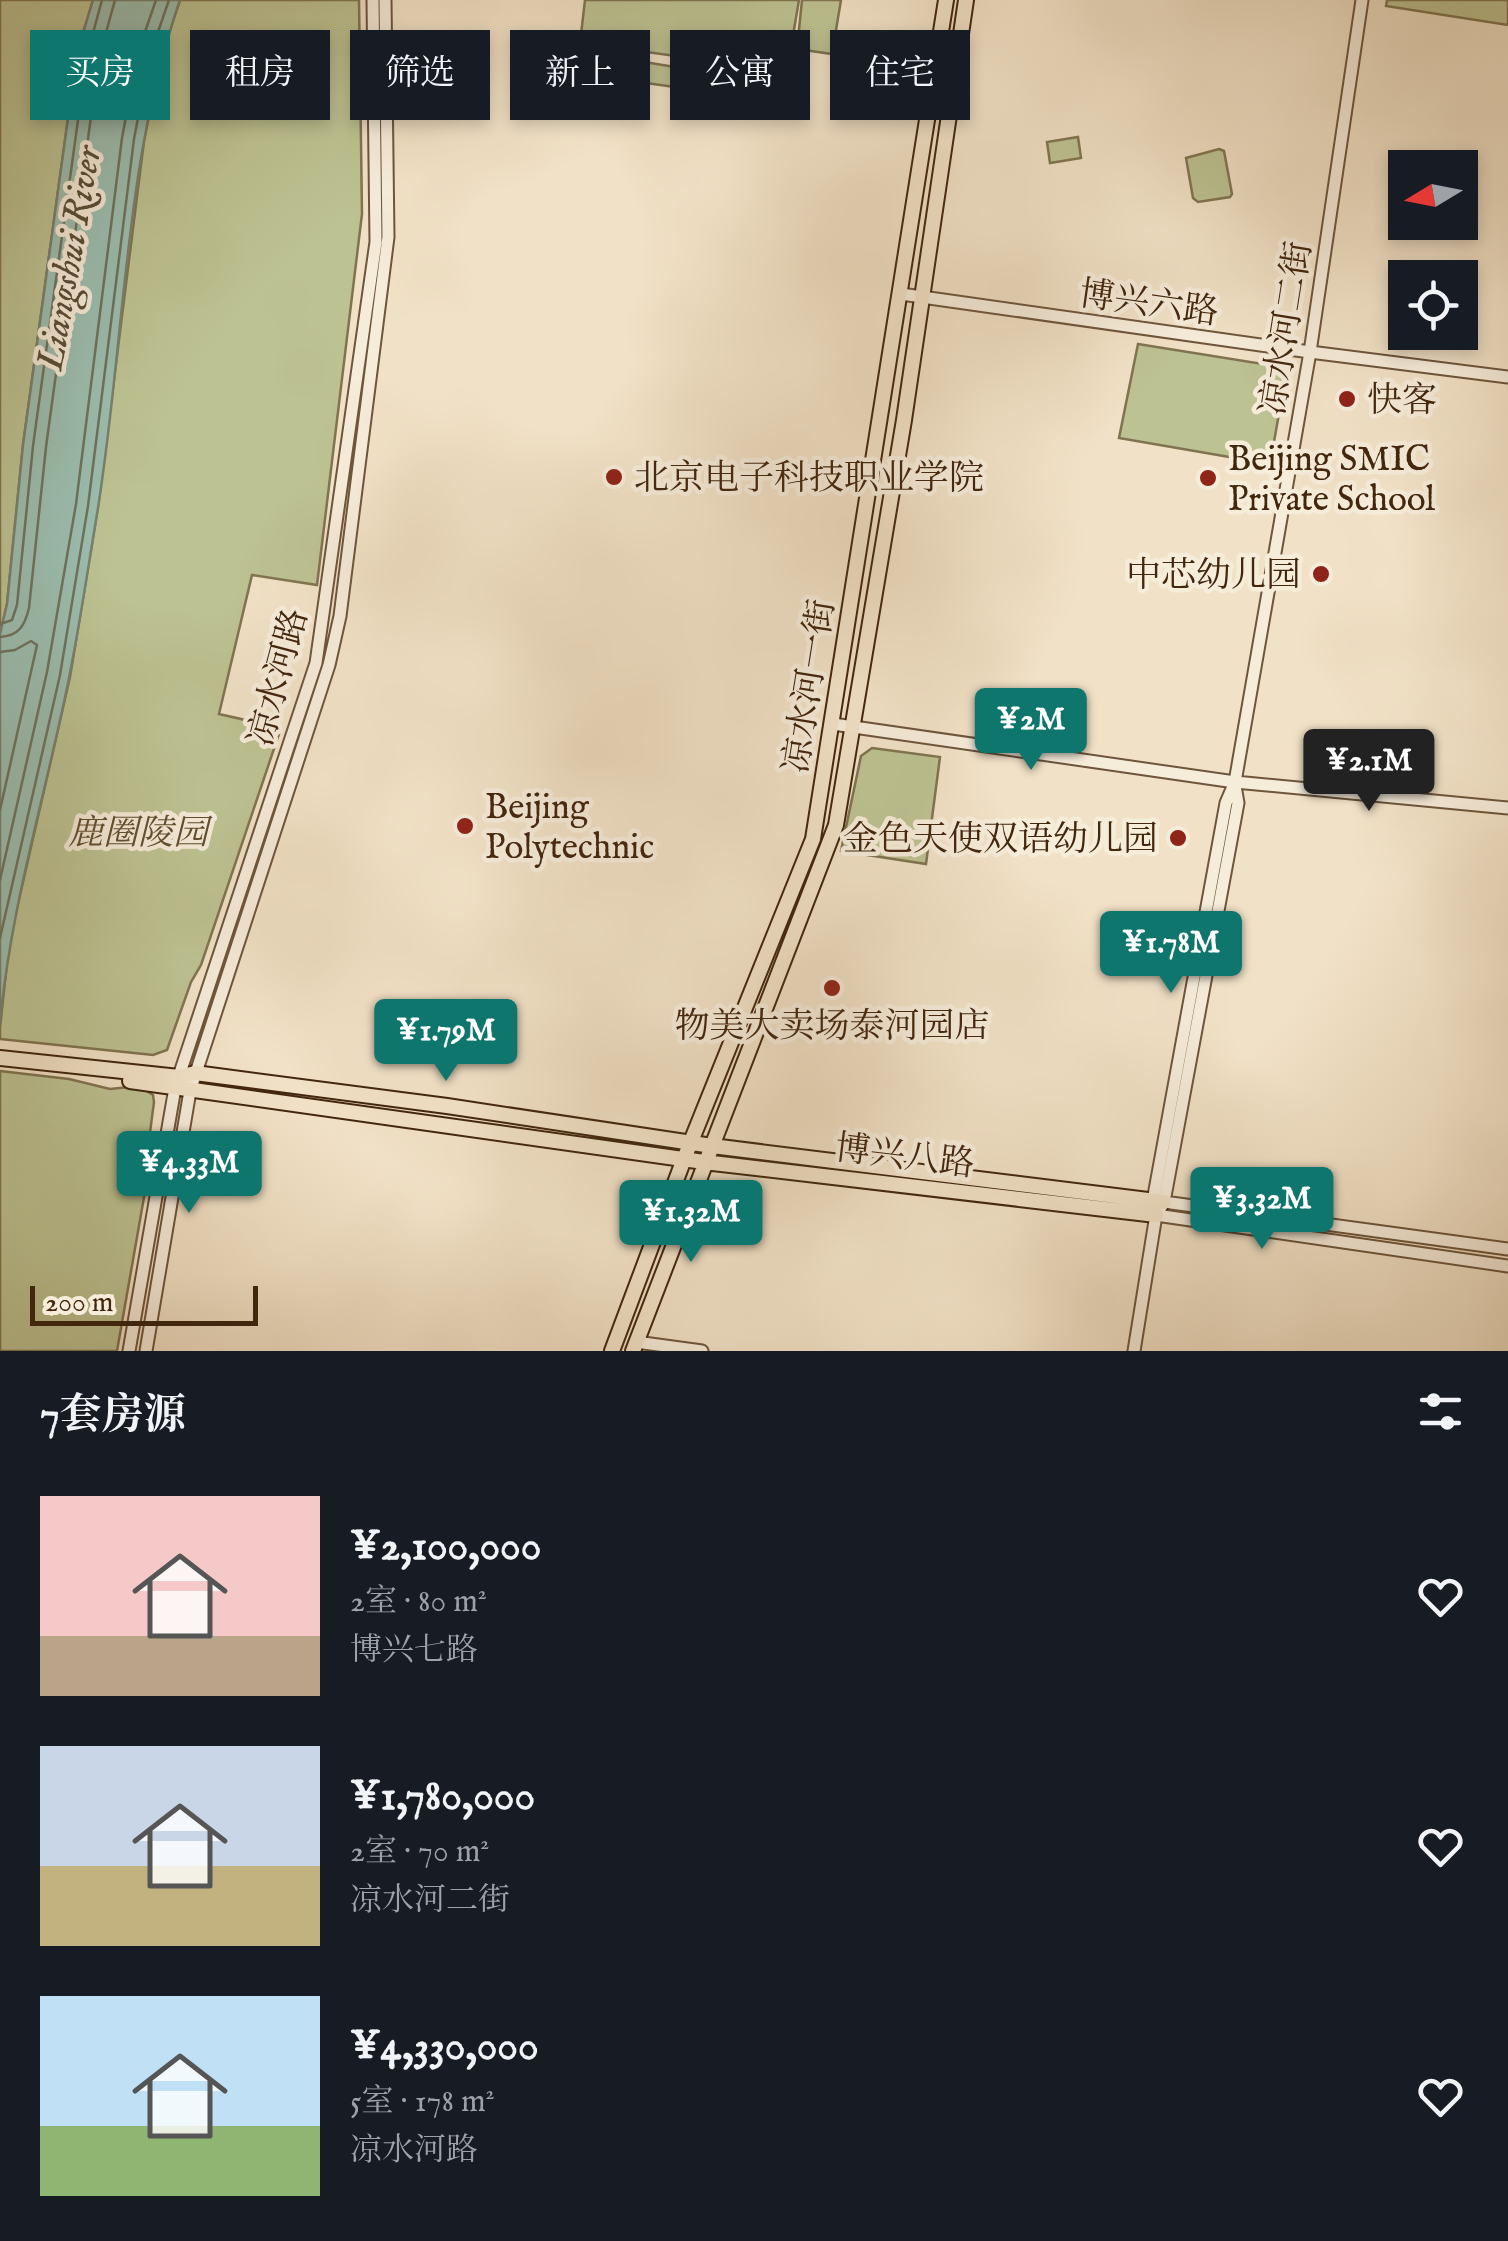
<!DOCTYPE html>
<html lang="zh">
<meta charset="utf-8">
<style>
:root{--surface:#171b24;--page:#20242c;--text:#f1f3f6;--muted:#9ea1a6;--accent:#0f766e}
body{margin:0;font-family:"IM FELL English","Noto Serif SC",serif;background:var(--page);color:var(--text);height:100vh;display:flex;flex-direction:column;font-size:38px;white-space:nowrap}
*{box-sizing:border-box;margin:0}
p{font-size:32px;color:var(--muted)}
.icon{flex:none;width:55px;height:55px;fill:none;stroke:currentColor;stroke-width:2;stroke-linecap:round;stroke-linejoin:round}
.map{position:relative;height:1351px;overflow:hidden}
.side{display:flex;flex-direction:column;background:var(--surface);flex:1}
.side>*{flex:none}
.banner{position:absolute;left:30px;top:30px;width:1000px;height:90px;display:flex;gap:20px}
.needle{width:65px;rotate:260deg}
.fabs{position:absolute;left:1388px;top:150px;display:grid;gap:20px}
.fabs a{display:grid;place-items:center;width:90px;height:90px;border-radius:0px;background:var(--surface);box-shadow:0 5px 15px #0003;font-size:50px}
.scale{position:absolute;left:30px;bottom:25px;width:228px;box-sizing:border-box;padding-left:10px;border:5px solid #42260d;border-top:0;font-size:28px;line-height:35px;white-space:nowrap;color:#42260d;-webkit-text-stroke:8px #f6ecda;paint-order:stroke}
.price{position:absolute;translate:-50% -85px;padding:0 22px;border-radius:10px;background:var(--accent);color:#fff;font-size:32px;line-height:65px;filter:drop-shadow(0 2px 5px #0008)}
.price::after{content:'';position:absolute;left:50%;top:60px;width:30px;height:22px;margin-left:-15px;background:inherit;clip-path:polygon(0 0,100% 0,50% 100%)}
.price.current{background:#222;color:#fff}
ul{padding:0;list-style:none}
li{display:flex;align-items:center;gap:30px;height:250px;padding:0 40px}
li span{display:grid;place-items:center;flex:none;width:280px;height:200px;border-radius:0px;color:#555}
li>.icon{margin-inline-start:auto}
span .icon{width:120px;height:120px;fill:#fffc;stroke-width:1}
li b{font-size:42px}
h2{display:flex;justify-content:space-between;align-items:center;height:120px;padding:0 40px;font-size:42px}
.tag{padding:0 35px;border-radius:0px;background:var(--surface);box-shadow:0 5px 15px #0003;font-size:35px;line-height:90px}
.tag.current{background:var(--accent);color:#fff}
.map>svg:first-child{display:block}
</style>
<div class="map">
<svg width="1508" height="1351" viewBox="0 0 1508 1351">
<rect width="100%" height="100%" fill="#f1e1c6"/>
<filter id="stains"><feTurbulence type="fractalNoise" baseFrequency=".002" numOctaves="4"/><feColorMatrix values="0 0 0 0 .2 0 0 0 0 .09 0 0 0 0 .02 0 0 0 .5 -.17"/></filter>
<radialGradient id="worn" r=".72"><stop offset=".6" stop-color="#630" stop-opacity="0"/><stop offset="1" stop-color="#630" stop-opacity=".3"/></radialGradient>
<path fill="#bdc292" stroke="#807450" stroke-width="2.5" d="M0 0H93L77 53 23 445 7 604 0 634Z
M180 0H359L362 214 317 585 252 575 219 714 281 728 201 965 191 982 167 1050 153 1055 0 1039V1028L9 943 70 677 98 507 144 141 160 58Z
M585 0H799L787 71 580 43Z
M802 0H841L832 54 797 49Z
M1387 0H1508V25L1386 6Z
M602 55 748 79 746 97 596 76Z
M1078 137 1081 158 1050 163 1047 142Z
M1219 149 1224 151 1232 194 1230 197 1198 202 1193 198 1186 158Z
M1138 344 1275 366 1285 380 1270 464 1119 438Z
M872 748 940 757 926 864 841 851 861 756Z
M0 1071 69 1079 110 1089 139 1086 153 1095 154 1102 146 1163V1186L117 1351H0Z"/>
<path fill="#9bbeb0" stroke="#77816f" stroke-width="2.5" d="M93 0H180C123 164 125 343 97 514 88 568 80 623 69 678 46 794 10 907 0 1025V634L7 604 23 445 77 53Z"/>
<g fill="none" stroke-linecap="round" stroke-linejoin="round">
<path stroke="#6e725e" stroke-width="2.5" d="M0 624 12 620 17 605 33 446 87 55 102 0
M0 637C19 636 25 625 29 608L46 447 99 58 115 0
M0 652 15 650 31 641 37 645 0 810
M0 880 47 672 76 504 122 138 138 52 156 0
M0 938 60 675 88 506 134 139 150 55 169 0"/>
<defs>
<path id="minor" d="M901 294 1310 352 1508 377
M833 724 1235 782 1508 808
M1164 1202 1508 1249
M1160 1209 1164 1202 1238 803 1235 786
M1156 1215 1508 1266
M636 1342 702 1351
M129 1351 175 1088 316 663 376 242 373 0
M146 1351 190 1091 329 665 340 616 388 237 385 0
M1134 1351 1156 1215 1153 1201 1226 803 1235 782 1310 352 1362 0"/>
<path id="major" d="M0 1058 179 1077 195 1073 447 1106 712 1146 1164 1202
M130 1081 704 1162 1156 1215
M612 1351 684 1159 813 839 946 0
M633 1351 836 825 904 420 966 0"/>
</defs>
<use href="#minor" stroke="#6e553b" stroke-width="15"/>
<use href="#major" stroke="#42260d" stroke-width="18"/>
<use href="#minor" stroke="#f6ecda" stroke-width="11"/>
<use href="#major" stroke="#f1e1c6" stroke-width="14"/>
</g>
<g fill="#8f2418" stroke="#f6ecda" stroke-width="4">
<circle cx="1347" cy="399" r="10"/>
<circle cx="614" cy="477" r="10"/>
<circle cx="1208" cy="478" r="10"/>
<circle cx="1321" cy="574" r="10"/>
<circle cx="465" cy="826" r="10"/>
<circle cx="1178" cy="838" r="10"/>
<circle cx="832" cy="988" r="10"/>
</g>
<g text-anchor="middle" stroke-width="9" stroke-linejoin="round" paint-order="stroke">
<g font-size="35" fill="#42260d" stroke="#f6ecda">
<text transform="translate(1149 302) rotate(8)" y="12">博兴六路</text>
<text transform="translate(1285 328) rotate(-81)" y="12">凉水河二街</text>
<text transform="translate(277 677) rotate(-75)" y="12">凉水河路</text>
<text transform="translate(808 686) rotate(-81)" y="12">凉水河一街</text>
<text transform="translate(905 1155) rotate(7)" y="12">博兴八路</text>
</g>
<g font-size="35" fill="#42260d" stroke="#f6ecda" text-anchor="start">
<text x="1367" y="411">快客</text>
<text x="1228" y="470">Beijing SMIC<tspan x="1228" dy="40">Private School</tspan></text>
<text x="634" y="489">北京电子科技职业学院</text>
<text x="1301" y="586" text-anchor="end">中芯幼儿园</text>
<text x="485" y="818">Beijing<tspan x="485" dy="40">Polytechnic</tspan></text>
<text x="1158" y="850" text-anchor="end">金色天使双语幼儿园</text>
<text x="832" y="1037" text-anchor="middle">物美大卖场泰河园店</text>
</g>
<g font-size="35" font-style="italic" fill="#614d2e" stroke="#f6ecda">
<text x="138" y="844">鹿圈陵园</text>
</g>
<g font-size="38" font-style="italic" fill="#584c36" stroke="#f6ecda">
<text transform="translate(68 258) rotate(-80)" y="13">Liangshui River</text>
</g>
</g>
<rect width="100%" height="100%" filter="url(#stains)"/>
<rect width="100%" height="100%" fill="url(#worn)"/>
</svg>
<div class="fabs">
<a><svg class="needle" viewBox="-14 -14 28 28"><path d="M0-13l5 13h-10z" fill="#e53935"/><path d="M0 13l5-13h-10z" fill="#9ea1a6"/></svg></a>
<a><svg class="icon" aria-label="locate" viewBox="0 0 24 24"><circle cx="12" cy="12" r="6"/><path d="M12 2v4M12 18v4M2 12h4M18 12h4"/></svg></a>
</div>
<div class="scale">200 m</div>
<b class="price" style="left:1031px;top:773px">¥2M</b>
<b class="price current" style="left:1369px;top:814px">¥2.1M</b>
<b class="price" style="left:1171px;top:996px">¥1.78M</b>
<b class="price" style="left:446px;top:1084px">¥1.79M</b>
<b class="price" style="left:189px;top:1216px">¥4.33M</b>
<b class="price" style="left:1262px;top:1252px">¥3.32M</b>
<b class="price" style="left:691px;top:1265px">¥1.32M</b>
<div class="banner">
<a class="tag current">买房</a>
<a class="tag">租房</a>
<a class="tag">筛选</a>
<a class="tag">新上</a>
<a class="tag">公寓</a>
<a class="tag">住宅</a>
</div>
</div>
<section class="side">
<h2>7套房源<svg class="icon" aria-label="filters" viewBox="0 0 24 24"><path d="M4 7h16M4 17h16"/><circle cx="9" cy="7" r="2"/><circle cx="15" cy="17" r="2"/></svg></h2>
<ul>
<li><span style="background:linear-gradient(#f6c9c9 70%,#b9a48a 0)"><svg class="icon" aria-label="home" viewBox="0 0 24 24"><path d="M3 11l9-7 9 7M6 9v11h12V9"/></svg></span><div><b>¥2,100,000</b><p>2室 · 80 m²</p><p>博兴七路</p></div><svg class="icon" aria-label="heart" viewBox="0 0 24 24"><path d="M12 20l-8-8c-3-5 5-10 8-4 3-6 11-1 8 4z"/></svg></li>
<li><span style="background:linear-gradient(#c9d6e8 60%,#c2b280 0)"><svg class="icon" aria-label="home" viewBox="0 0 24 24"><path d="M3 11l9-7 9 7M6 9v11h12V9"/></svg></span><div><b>¥1,780,000</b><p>2室 · 70 m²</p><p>凉水河二街</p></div><svg class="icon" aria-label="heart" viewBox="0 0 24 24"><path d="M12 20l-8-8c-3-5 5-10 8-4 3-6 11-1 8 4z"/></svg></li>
<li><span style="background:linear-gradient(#bfe0f5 65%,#8fb573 0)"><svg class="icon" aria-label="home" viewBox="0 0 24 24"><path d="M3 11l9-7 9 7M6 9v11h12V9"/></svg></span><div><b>¥4,330,000</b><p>5室 · 178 m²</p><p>凉水河路</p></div><svg class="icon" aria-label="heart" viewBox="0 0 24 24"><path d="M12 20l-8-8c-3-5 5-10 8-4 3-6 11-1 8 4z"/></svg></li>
</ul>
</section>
